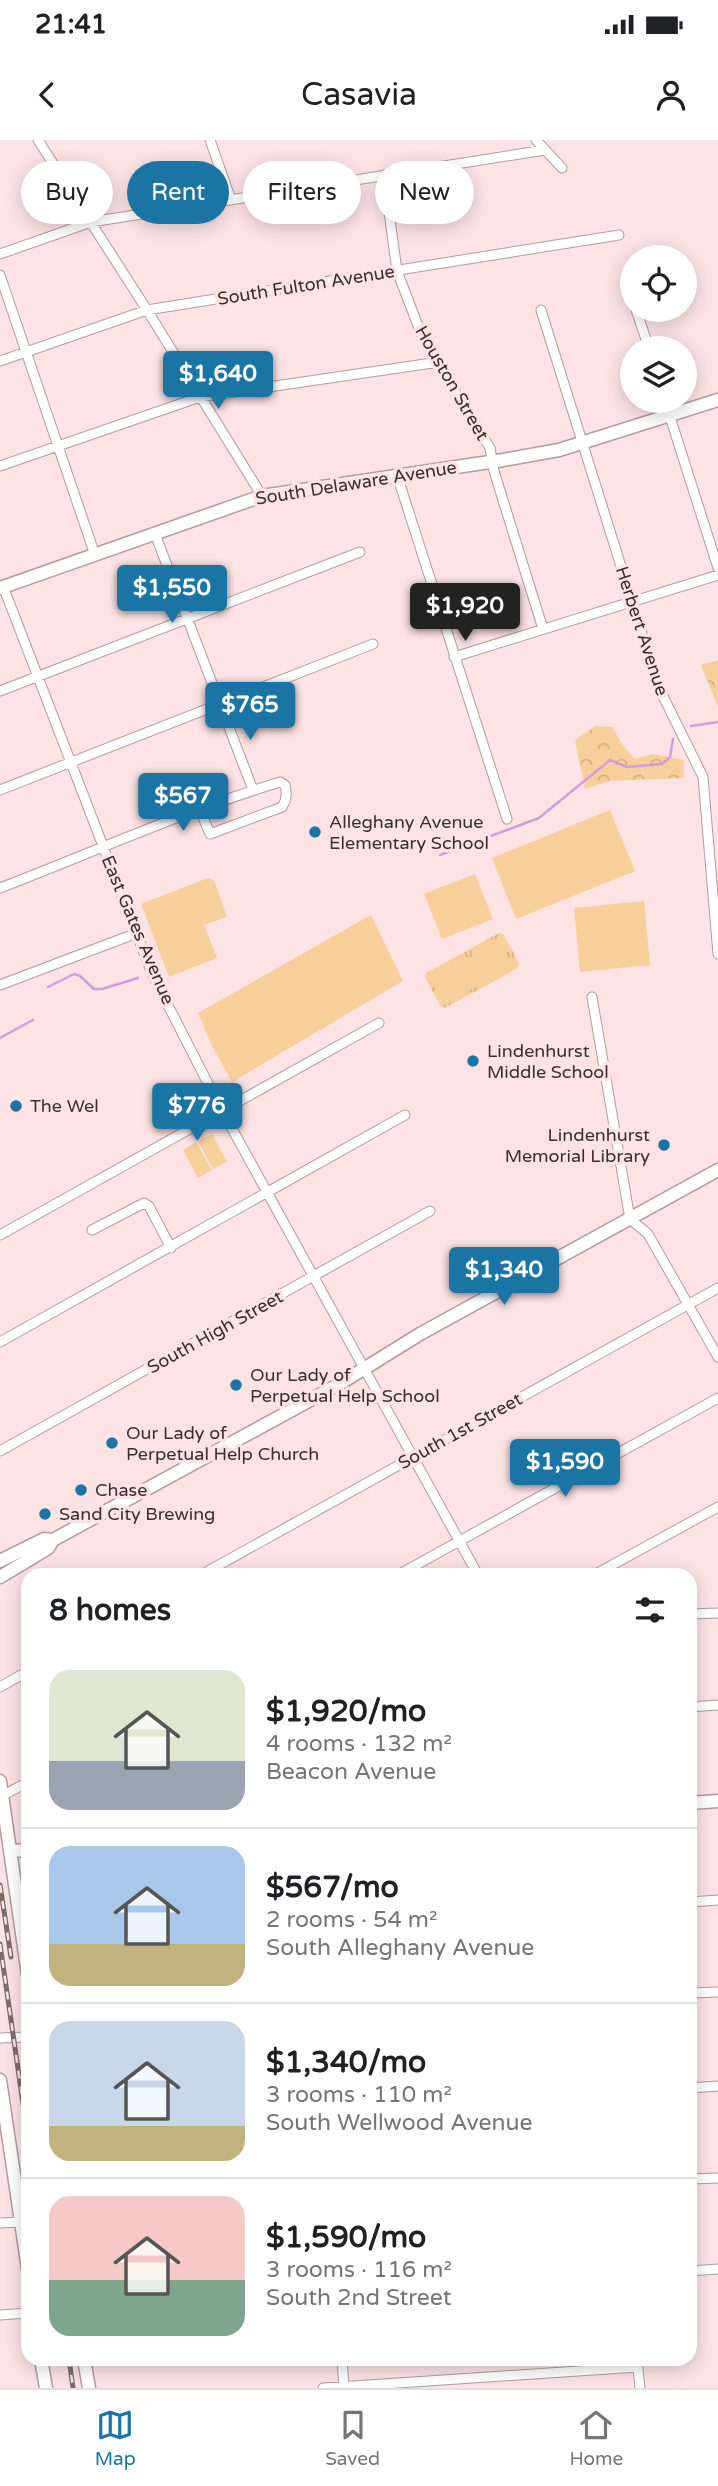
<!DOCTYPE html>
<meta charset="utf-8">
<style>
:root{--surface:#fff;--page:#f2f2f2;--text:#202124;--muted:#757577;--line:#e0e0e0;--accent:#1b75a4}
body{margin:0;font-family:"Varela Round",sans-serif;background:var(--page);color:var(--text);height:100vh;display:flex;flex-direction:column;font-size:26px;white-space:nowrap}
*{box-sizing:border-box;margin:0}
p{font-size:23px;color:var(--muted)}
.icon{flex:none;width:38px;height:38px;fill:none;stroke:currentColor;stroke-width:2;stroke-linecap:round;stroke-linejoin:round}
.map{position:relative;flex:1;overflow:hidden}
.details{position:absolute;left:21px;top:1428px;width:676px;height:798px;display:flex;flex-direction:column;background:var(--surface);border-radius:21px;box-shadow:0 4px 18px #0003}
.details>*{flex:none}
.guide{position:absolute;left:21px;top:21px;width:677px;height:63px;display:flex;gap:14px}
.tools{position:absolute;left:620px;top:105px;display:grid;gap:14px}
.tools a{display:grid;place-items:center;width:77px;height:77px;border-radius:50%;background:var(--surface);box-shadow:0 4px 18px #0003;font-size:35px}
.price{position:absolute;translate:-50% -60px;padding:0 16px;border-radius:7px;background:var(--accent);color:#fff;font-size:23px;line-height:46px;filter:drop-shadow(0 2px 4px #0008)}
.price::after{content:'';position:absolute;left:50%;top:42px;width:21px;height:16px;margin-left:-10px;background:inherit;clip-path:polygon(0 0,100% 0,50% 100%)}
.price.on{background:#222;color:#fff}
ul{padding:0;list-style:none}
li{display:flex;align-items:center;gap:21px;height:175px;padding:0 28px}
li+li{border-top:2px solid var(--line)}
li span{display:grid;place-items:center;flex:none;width:196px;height:140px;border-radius:21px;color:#555}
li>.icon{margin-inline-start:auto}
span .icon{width:84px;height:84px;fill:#fffc;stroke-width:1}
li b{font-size:30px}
h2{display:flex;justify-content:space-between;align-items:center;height:84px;padding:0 28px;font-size:30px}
.tag{padding:0 24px;border-radius:32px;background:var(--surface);box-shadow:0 4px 18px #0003;font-size:24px;line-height:63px}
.tag.on{background:var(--accent);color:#fff}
.status{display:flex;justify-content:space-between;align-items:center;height:49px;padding:0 35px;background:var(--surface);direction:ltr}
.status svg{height:19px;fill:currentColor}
header{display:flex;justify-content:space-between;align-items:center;height:91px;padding:0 28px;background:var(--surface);font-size:32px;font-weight:600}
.menu{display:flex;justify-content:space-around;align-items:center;height:98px;border-top:2px solid var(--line);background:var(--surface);font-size:19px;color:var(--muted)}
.menu a{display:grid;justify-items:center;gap:4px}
.menu .on{color:var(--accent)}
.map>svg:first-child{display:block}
</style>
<div class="status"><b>21:41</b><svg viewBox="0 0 49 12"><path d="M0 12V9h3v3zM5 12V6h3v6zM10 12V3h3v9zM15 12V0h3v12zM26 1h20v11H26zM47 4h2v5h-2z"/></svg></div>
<header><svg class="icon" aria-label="back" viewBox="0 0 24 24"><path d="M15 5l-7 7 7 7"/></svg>Casavia<svg class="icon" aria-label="person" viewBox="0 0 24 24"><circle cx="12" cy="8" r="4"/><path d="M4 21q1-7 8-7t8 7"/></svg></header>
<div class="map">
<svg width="718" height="2248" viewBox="0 0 718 2248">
<defs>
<pattern id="forest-crowns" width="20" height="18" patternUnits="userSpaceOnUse" patternTransform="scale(1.75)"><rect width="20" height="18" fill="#f7cf9b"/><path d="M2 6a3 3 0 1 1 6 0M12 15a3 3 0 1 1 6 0" fill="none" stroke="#d4b286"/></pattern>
<pattern id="park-tufts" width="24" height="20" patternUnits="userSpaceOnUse" patternTransform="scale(1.75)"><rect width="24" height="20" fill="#f7cf9b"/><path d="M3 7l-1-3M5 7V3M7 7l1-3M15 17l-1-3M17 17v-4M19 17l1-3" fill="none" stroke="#d4b286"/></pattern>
</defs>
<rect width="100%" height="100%" fill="#fde3e4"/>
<path fill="url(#forest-crowns)" d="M718 520V567L701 525Z
M595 586 612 587 624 607 635 619 653 614 684 620V638L610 641 585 649 575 600Z"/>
<path fill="url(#park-tufts)" d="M499 793 503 794 519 823 518 828 445 868 441 867 425 837 426 833Z"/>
<path fill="#f7cf9b" d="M610 670 635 731 516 779 492 718Z
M475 734 493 779 442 799 424 754Z
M208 738 214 740 227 777 204 785 217 818 169 837 141 764Z
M644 761 650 825 580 832 574 768Z
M371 775 403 841 232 942 213 908 198 873Z
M497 799 503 811 478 825 472 813Z
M506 815 512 826 487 840 480 829Z
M458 821 464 832 439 846 433 834Z
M466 836 473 848 448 862 441 850Z
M212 994 227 1022 213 1029 198 1001Z
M196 1002 212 1030 198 1038 183 1010Z"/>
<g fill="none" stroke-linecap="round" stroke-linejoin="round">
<path stroke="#d19dda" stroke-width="2.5" d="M691 586 718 582
M440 715 539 678 610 620 627 627 662 624 670 617 673 599
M48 847 74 834 80 836 94 849H102L138 838
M0 898 33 880"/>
<defs>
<path id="street" d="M38 0 147 170 262 356
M210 0 231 60
M536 0 562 28
M384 35 397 131 422 196 490 308 494 331 543 489
M0 114 91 82 545 10
M0 135 95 415
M630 151 632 155
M541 170 659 548 703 637 718 814
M636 170 649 208
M0 221 147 170 619 95
M665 261 718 428
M0 326 200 257 439 222
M397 335 507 679
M155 394 253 650
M3 446 153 836 219 965 478 1435
M454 517 718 435
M0 551 360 412
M0 650 373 504
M0 748C93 712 185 671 280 642L285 645C287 654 287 659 282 667L210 694 200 670
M0 845 137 793
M592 857 630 1079 648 1094 718 1217
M92 1090 144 1063 149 1066 171 1108
M0 1095 379 883
M0 1202 405 975
M0 1311 430 1071
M201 1435 718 1148
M398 1435 718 1258
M594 1435 718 1367
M690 1474 718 1473
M0 1547 28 1531
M690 1567 718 1565
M2 1656 28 1642
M690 1762 718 1760
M690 1853 718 1852
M0 1898 28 1897
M690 1948 718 1946
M690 2039 718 2038
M0 2083 21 2082
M690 2131 718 2129
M0 2175 28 2173
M342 2219 344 2248
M637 2219 640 2248
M323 2248 638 2227"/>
<path id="secondary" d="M0 448 262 356 503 320 559 310 718 260
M0 1421 44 1399 53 1400
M0 1437 48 1408 53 1400 336 1246 420 1194 718 1030
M0 1641 28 1835
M690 1663 718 1661
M10 1711 28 1710
M0 1940 28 2129
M41 2219 46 2248
M84 2219 89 2248"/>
</defs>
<use href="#street" stroke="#b39b9b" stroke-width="11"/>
<use href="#secondary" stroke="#b39b9b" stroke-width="15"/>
<use href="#street" stroke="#fff" stroke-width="9"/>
<use href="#secondary" stroke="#fff" stroke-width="12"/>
<defs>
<path id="rail" d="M0 1745 11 1817
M0 1804 28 1998
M69 2219 73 2248"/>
</defs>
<use href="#rail" stroke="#7c6d6d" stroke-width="5"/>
<use href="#rail" stroke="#fde3e4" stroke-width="2.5" stroke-dasharray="8" stroke-linecap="butt"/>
</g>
<g fill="#1b75a4" stroke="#fde3e4" stroke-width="2.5">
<circle cx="315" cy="692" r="7"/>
<circle cx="473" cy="921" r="7"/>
<circle cx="16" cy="966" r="7"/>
<circle cx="664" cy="1005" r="7"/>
<circle cx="236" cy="1245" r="7"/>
<circle cx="112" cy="1303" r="7"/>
<circle cx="81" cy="1350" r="7"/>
<circle cx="45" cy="1374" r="7"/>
</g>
<g text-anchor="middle" stroke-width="7" stroke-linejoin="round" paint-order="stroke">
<g font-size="18" fill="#382e2e" stroke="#fde3e4">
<text transform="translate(306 145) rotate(-9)" y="6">South Fulton Avenue</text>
<text transform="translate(452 243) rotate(60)" y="6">Houston Street</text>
<text transform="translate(356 343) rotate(-9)" y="6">South Delaware Avenue</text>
<text transform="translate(642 491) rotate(72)" y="6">Herbert Avenue</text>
<text transform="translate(138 790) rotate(67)" y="6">East Gates Avenue</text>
<text transform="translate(215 1192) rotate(-29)" y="6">South High Street</text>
<text transform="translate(460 1291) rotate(-29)" y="6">South 1st Street</text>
</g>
<g font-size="18" fill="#382e2e" stroke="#fde3e4" text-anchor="start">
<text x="329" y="688">Alleghany Avenue<tspan x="329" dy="21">Elementary School</tspan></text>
<text x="487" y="917">Lindenhurst<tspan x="487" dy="21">Middle School</tspan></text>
<text x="30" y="972">The Wel</text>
<text x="650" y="1001" text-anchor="end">Lindenhurst<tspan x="650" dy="21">Memorial Library</tspan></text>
<text x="250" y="1241">Our Lady of<tspan x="250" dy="21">Perpetual Help School</tspan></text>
<text x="126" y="1299">Our Lady of<tspan x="126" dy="21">Perpetual Help Church</tspan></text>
<text x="95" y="1356">Chase</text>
<text x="59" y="1380">Sand City Brewing</text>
</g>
</g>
</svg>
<div class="tools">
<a><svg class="icon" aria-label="locate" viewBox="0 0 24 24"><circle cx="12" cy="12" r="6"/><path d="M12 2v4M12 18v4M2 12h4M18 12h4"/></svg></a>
<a><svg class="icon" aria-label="layers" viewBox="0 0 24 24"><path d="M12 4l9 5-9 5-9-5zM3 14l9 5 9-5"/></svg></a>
</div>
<b class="price" style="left:218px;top:271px">$1,640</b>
<b class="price" style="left:172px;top:485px">$1,550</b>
<b class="price on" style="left:465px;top:503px">$1,920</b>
<b class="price" style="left:250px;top:602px">$765</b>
<b class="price" style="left:183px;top:693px">$567</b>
<b class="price" style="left:197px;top:1003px">$776</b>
<b class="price" style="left:504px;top:1167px">$1,340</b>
<b class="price" style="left:565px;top:1359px">$1,590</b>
<div class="guide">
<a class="tag">Buy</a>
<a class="tag on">Rent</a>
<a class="tag">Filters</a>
<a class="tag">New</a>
</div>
<section class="details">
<h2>8 homes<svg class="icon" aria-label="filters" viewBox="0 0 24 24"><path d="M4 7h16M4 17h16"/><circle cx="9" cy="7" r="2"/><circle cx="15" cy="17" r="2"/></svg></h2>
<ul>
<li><span style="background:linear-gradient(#dfe7d0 65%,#9aa5b1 0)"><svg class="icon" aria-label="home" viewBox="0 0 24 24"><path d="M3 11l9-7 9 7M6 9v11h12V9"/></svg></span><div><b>$1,920/mo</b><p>4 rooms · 132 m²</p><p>Beacon Avenue</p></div></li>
<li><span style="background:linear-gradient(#a9c7e8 70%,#c2b280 0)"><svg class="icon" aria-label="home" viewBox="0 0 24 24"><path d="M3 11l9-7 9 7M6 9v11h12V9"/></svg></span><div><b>$567/mo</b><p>2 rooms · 54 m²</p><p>South Alleghany Avenue</p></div></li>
<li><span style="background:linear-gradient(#c9d6e8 75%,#c2b280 0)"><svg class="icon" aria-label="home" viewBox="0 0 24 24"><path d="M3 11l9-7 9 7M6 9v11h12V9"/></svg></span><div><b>$1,340/mo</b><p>3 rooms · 110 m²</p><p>South Wellwood Avenue</p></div></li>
<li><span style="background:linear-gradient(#f6c9c9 60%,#7fa58c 0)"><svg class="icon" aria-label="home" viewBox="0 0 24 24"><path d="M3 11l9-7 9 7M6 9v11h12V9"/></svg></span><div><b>$1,590/mo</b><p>3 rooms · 116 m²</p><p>South 2nd Street</p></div></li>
</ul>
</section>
</div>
<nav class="menu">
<a class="on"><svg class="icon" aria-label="map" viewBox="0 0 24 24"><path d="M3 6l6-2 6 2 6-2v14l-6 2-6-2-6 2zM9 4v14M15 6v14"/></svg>Map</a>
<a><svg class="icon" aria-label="saved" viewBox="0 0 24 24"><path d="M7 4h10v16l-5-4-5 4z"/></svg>Saved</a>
<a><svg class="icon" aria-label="home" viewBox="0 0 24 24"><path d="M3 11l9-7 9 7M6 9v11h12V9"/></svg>Home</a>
</nav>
